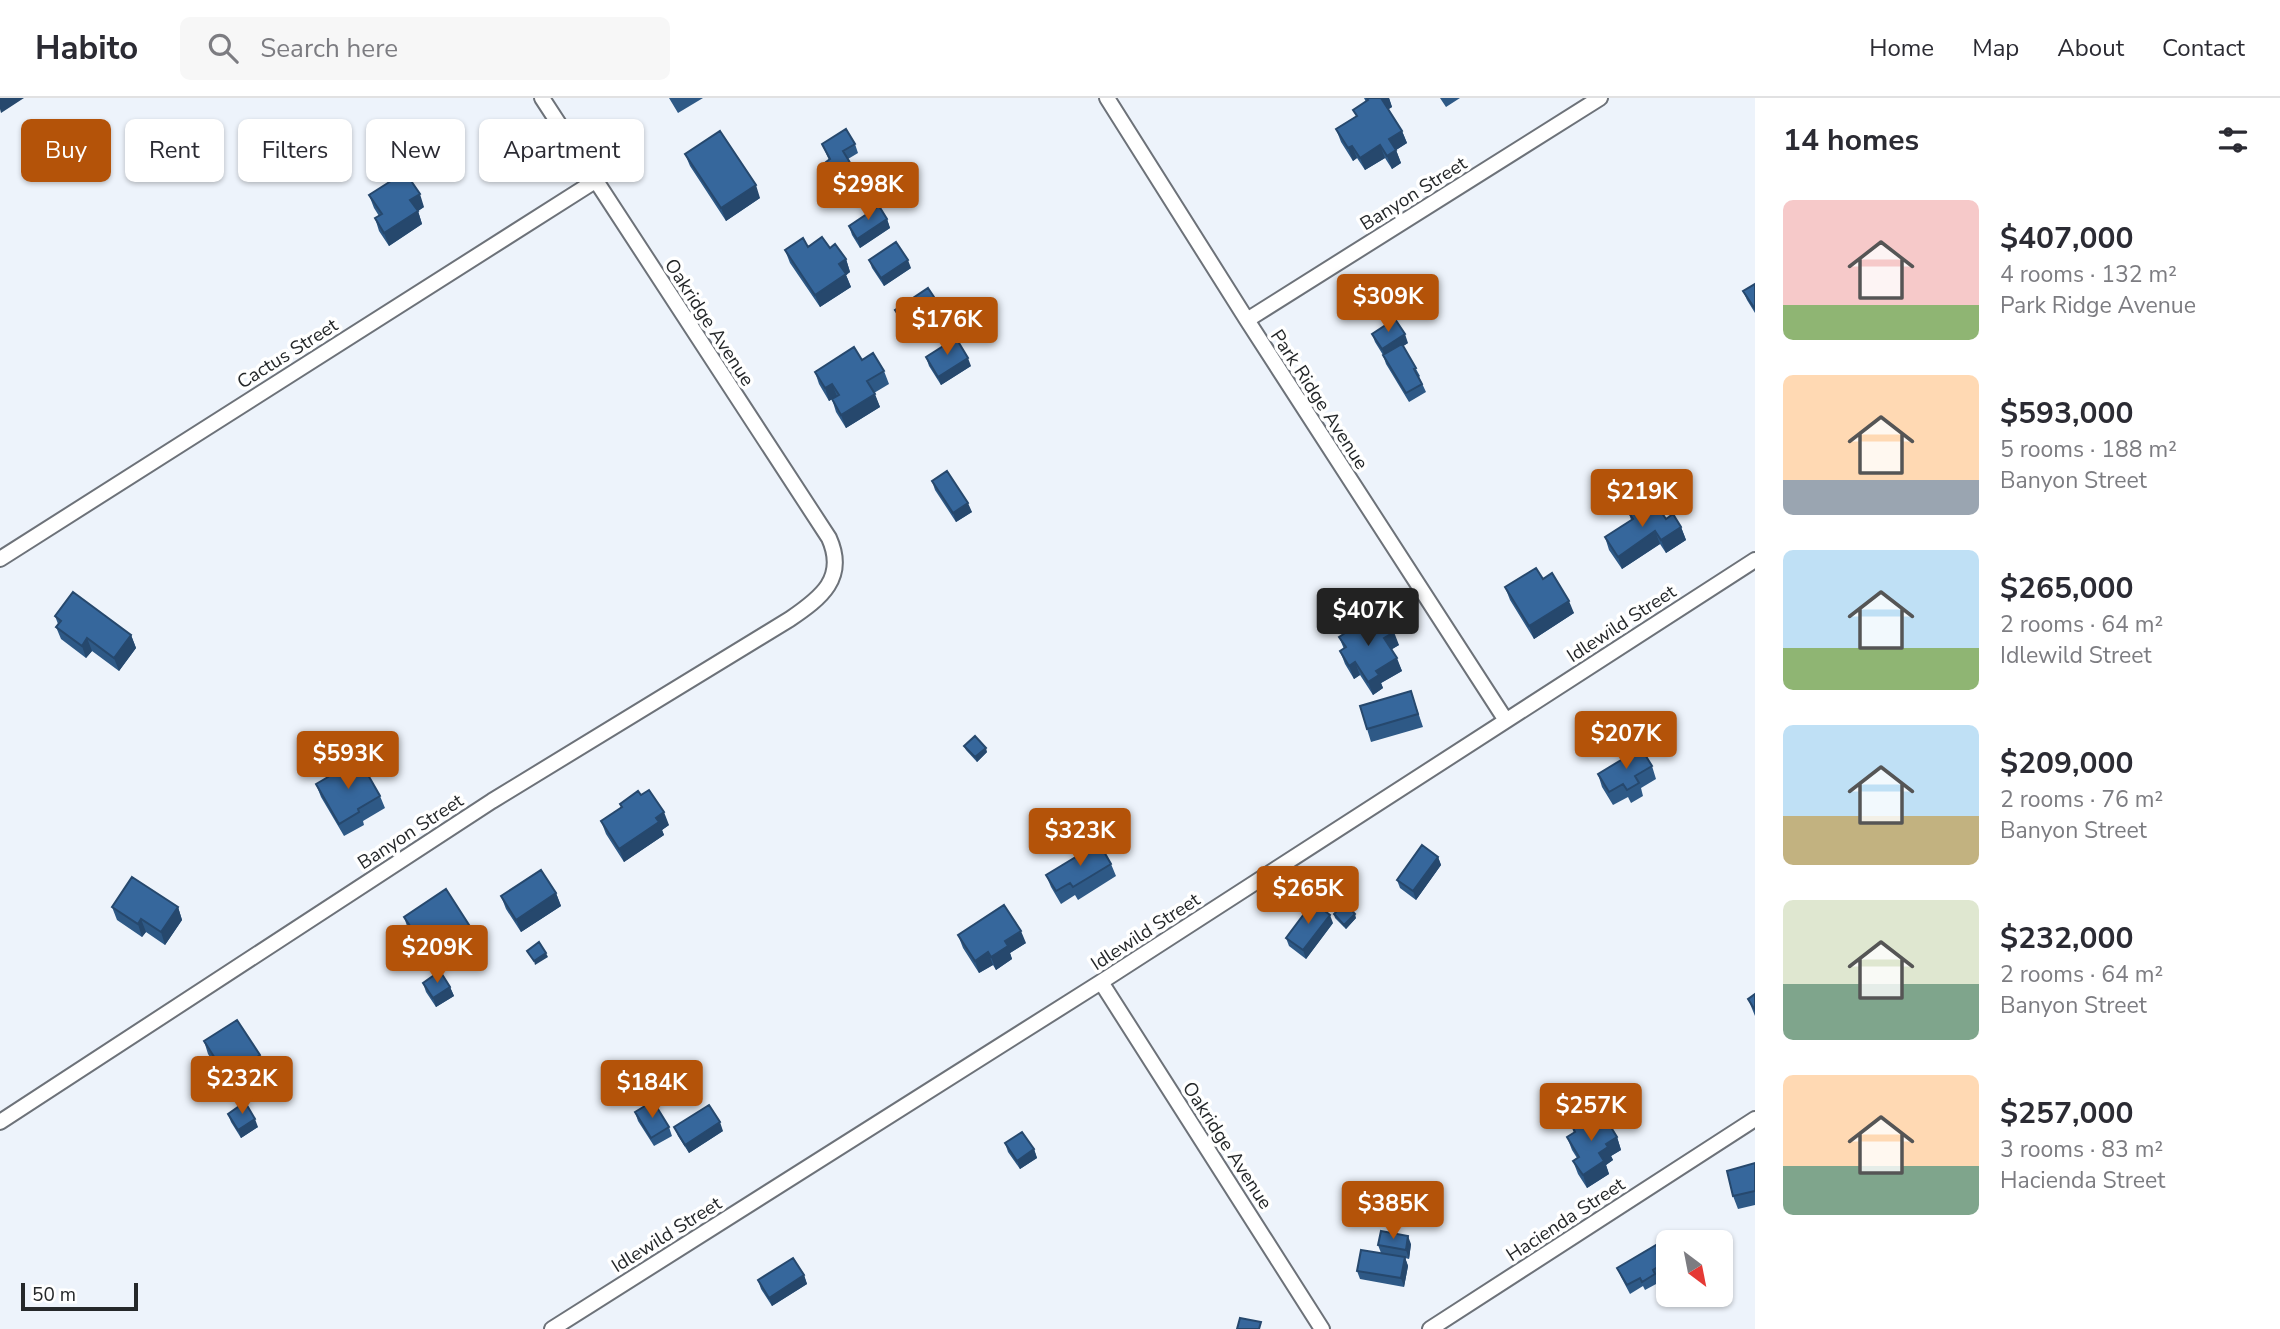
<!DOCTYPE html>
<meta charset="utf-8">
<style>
:root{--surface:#fff;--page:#f7f7f7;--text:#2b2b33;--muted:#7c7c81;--line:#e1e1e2;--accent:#b45309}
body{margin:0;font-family:"Nunito Sans",sans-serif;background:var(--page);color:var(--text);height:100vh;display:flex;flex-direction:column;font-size:26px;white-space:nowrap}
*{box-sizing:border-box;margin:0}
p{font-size:23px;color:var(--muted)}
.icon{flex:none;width:38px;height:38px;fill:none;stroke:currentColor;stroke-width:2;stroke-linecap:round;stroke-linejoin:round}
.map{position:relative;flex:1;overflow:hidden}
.details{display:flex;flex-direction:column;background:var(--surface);width:525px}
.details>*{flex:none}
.top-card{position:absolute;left:21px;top:21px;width:665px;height:63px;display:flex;gap:14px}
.needle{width:46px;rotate:148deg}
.controls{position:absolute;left:1656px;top:1132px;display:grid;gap:14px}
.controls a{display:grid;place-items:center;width:77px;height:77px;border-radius:10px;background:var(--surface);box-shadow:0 2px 5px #0004;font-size:35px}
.scale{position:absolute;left:21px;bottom:18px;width:117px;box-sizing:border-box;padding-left:7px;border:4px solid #25282a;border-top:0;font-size:19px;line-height:24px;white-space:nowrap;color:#25282a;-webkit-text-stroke:5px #fff;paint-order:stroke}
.price{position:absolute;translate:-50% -60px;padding:0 16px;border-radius:7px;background:var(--accent);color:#fff;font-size:23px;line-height:46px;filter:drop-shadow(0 2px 4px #0008)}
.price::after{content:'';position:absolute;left:50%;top:42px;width:21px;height:16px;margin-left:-10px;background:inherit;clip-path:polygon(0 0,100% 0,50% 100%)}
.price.selected{background:#222;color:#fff}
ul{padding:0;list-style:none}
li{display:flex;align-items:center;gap:21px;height:175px;padding:0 28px}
li span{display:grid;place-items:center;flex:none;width:196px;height:140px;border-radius:10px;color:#555}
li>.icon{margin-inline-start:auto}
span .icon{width:84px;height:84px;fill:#fffc;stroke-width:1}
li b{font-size:30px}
h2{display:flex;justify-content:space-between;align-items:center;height:84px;padding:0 28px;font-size:30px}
.chip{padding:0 24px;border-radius:10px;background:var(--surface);box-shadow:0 2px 5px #0004;font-size:24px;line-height:63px}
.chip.selected{background:var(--accent);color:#fff}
header{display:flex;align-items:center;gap:42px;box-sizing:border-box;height:98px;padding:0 35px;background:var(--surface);border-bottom:2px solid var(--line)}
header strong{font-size:33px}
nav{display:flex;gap:38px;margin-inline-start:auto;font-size:24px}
.search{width:490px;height:63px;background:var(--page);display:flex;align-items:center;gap:18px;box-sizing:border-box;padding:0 24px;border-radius:10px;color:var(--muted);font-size:26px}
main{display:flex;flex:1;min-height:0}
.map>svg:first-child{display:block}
</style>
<header>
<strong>Habito</strong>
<div class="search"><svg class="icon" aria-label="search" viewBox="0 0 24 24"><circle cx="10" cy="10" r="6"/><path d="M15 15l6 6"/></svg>Search here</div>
<nav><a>Home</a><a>Map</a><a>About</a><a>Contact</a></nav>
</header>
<main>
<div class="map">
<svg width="1755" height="1231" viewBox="0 0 1755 1231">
<rect width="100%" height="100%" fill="#edf3fb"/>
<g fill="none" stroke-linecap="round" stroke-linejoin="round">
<defs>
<path id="street" d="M1107 0 1247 222 1505 621
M1247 222 1600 0
M0 461 595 83
M1101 884 1322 1231
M0 1024 492 703 790 521C821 500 847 480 829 440L542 0
M552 1231 1101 884 1755 462
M1430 1231 1755 1021"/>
</defs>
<use href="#street" stroke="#6d7279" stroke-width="18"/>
<use href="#street" stroke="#fff" stroke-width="14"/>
</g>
<path fill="#2e5986" d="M669 0H703L678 15Z
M1364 0H1389L1392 9 1388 11 1402 33 1407 45 1396 52 1401 65 1392 71 1385 60 1365 72 1357 60 1353 63 1341 44 1336 31 1356 18 1353 12 1366 4Z
M1440 0H1460L1446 9Z
M822 46H855L858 55 848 61 855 77 838 86 829 72 826 64 829 62Z
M685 56 760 100 726 123 690 68Z
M369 97 424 109 418 113 422 126 389 148 379 133 375 120 379 118 374 110Z
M887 121 890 130 860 150 852 137 849 128Z
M808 149 830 150 846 161 850 174 846 177 851 189 820 209 790 165 785 152Z
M869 162 911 170 884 188 872 170Z
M1755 186V215L1747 202 1743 193Z
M940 208 944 217 910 238 898 220 895 212Z
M1372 236 1408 245 1403 248 1420 278 1419 279 1426 294 1409 304 1386 266 1383 257 1375 244Z
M926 259 971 268 941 287 929 268Z
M862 262 884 273 889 286 874 295 880 309 846 330 836 314 832 301 829 303 819 286 815 274Z
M932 383 972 414 956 424 935 392Z
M1646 412 1666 421 1681 429 1686 442 1666 455 1660 446 1622 471 1609 452 1605 439 1631 422 1629 415Z
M1543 481 1574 515 1534 541 1510 502 1505 489Z
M55 518 131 537 136 550 119 573 92 553 86 560 61 541 56 529 58 526Z
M1378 531 1399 547 1392 551 1402 573 1381 585 1383 590 1373 597 1360 577 1354 581 1345 566 1340 553 1344 551 1339 539Z
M1411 593 1423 629 1371 644 1367 631Z
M964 648 987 654 977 664 966 652Z
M1652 668 1656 681 1641 690 1643 698 1631 705 1628 699 1613 707 1602 689 1598 676Z
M316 686 380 698 385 710 363 723 364 727 344 738 321 699Z
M620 706 669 727 662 732 664 737 624 764 606 736 601 723 621 710Z
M1438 759 1441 767 1416 802 1400 790 1397 782Z
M1111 766 1116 778 1078 802 1075 797 1061 806 1051 789 1046 777Z
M556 795 561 808 521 834 506 811 501 798Z
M112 809H178L182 822 165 847 146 834 142 839 117 822Z
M1334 816 1356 820 1346 831 1335 820Z
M404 819 476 843 443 865 436 854 427 860 408 831Z
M1333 825 1306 861 1289 848 1286 840Z
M958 837 1026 845 1010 855 1012 861 996 872 993 867 979 875 963 850Z
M423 885 450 889 454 898 436 909 426 894Z
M1755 896V918L1748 901Z
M204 943 260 957 265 970 251 979 256 992 238 1003 208 956Z
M635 1014 669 1029 672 1038 654 1048 638 1023Z
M228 1016 258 1029 241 1040 231 1024Z
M1572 1028 1586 1029 1617 1039 1621 1052 1611 1058 1613 1062 1606 1067 1609 1076 1587 1090 1578 1076 1573 1063 1577 1060 1572 1052 1567 1039 1574 1035Z
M674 1029 723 1033 689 1055 678 1038Z
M1005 1045 1034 1051 1037 1060 1020 1071 1008 1054Z
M1755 1065V1107L1738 1111 1733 1098Z
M1411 1146 1409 1161 1405 1160 1408 1168 1404 1189 1360 1181 1357 1173 1381 1155 1378 1147Z
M1668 1152V1174L1656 1180 1658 1185 1645 1192 1643 1188 1630 1196 1621 1179 1617 1170Z
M804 1177 807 1186 772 1208 761 1191 758 1182Z"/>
<path fill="#26486d" d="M0 0H24L1 15 0 11Z
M1381 0H1389L1392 9 1386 13Z
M1402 33 1407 45 1393 54 1389 41Z
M1380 47 1385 60 1365 72 1360 60Z
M1352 48 1357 60 1353 63 1348 50Z
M1396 52 1401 65 1392 71 1387 58Z
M756 87 760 100 726 123 721 110Z
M420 96 424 109 418 113 422 126 389 148 384 135 410 102Z
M887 121 890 130 860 150 857 141Z
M846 161 850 174 846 177 851 189 820 209 815 197 839 166Z
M908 162 911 170 884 188 881 180Z
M940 208 944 217 910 238 907 230Z
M1405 236 1408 245 1385 260 1382 251Z
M968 260 971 268 941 287 938 279Z
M832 286 837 298 829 303 825 290Z
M875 296 880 309 846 330 841 317Z
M968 405 972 414 956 424 953 415Z
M1681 429 1686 442 1666 455 1661 442Z
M1655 433 1660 446 1622 471 1618 459Z
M1569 503 1574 515 1534 541 1529 528Z
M1394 534 1399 547 1389 553 1384 540Z
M131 537 136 550 119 573 114 560Z
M87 540 92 553 86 560 82 548Z
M1397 560 1402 573 1381 585 1383 590 1373 597 1368 584 1376 573Z
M1355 564 1360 577 1354 581 1349 568Z
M986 650 987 654 977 664 975 659Z
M664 714 669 727 662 732 664 737 624 764 619 751 656 720Z
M1438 759 1441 767 1416 802 1413 793Z
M556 795 561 808 521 834 516 822Z
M178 809 182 822 165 847 161 834Z
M1355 816 1356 820 1346 831 1344 827Z
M1330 817 1333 825 1306 861 1303 852Z
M141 821 146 834 142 839 138 826Z
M471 830 476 843 443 865 438 852Z
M1021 833 1026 845 1010 855 1012 861 996 872 991 859 1005 843Z
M431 841 436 854 427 860 423 847Z
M988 854 993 867 979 875 975 863Z
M546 855 548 859 535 867 534 863Z
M450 889 454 898 436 909 433 900Z
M260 957 265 970 249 980 244 968Z
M251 979 256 992 238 1003 234 990Z
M255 1021 258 1029 241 1040 238 1032Z
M720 1024 723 1033 689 1055 685 1047Z
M1617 1039 1621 1052 1611 1058 1613 1062 1606 1067 1609 1076 1587 1090 1583 1077 1606 1046Z
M1034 1051 1037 1060 1020 1071 1017 1063Z
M1408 1138 1411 1146 1409 1161 1406 1152Z
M1405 1159 1408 1168 1404 1189 1401 1180Z
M804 1177 807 1186 772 1208 769 1200Z"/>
<path fill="#36679c" stroke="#26486d" stroke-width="2" d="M1367 0H1381L1402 33 1389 41 1396 52 1387 58 1380 47 1360 60 1352 48 1348 50 1336 31 1357 18 1353 12 1368 2Z
M846 31 855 46 843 53 852 68 835 78 826 64 830 61 822 46Z
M720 33 756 87 721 110 685 56Z
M405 74 420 96 410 102 418 113 384 135 375 120 382 116 369 97Z
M879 108 887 121 857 141 849 128Z
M822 139 830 150 835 146 846 161 839 166 846 176 815 197 785 152 803 140 808 149Z
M896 144 908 162 881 180 869 162Z
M1755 186V211L1743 193Z
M928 190 940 208 907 230 895 212Z
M1395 221 1405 236 1382 251 1372 236Z
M956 240 968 260 938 279 926 259Z
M1402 246 1416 270 1414 271 1422 286 1406 295 1383 257Z
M854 249 862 262 873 255 884 273 867 283 875 296 841 317 832 301 839 297 832 286 825 290 815 274Z
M947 373 968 405 953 415 932 383Z
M1642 406 1646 412 1656 406 1666 421 1673 416 1681 429 1661 442 1655 433 1618 459 1605 439 1633 421 1629 415Z
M1536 470 1543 481 1552 475 1569 503 1529 528 1505 489Z
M73 494 131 537 114 560 87 540 82 548 56 529 61 523 55 518Z
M1370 519 1378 531 1388 525 1394 534 1384 540 1397 560 1376 573 1379 577 1368 584 1355 564 1349 568 1340 553 1346 549 1339 539Z
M1411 593 1418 616 1367 631 1360 608Z
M975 638 986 650 975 659 964 648Z
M1641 650 1652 668 1635 678 1639 685 1627 692 1623 686 1609 694 1598 676Z
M359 661 380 698 358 711 359 714 339 726 316 686Z
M649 692 664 714 656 720 659 724 619 751 601 723 622 709 620 706 638 693 641 697Z
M1099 745 1111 766 1073 789 1070 785 1056 793 1046 777Z
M1422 747 1438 759 1413 793 1397 782Z
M541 772 556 795 516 822 501 798Z
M132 779 178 809 161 834 141 821 138 826 112 809Z
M446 791 471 830 438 852 431 841 423 847 404 819Z
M1313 804 1330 817 1303 852 1286 840Z
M1345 805 1355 816 1344 827 1334 816Z
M1004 807 1021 833 1005 843 1008 848 991 859 988 854 975 863 958 837Z
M539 844 546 855 534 863 527 853Z
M440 873 450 889 433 900 423 885Z
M1755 896V912L1748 901Z
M237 922 260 957 244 968 251 979 234 990 204 943Z
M653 1003 669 1029 651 1040 635 1014Z
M245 1004 255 1021 238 1032 228 1016Z
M709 1007 720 1024 685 1047 674 1029Z
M1604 1018 1617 1039 1606 1046 1608 1049 1599 1055 1604 1063 1583 1077 1573 1063 1579 1059 1567 1039 1575 1034 1572 1028 1582 1022 1586 1029Z
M1022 1034 1034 1051 1017 1063 1005 1045Z
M1755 1065V1093L1733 1098 1727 1073Z
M1381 1133 1408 1138 1406 1152 1378 1147Z
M1663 1143 1668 1152V1163L1653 1172 1655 1176 1642 1184 1640 1180 1627 1187 1617 1170Z
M1361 1152 1405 1159 1401 1180 1357 1173Z
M793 1160 804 1177 769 1200 758 1182Z
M1240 1220 1261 1224 1259 1231H1237Z"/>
<g text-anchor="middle" stroke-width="7" stroke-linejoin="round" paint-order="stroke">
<g font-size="19" fill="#25282a" stroke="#fff">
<text transform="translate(1413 95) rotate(-32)" y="7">Banyon Street</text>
<text transform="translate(710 224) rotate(57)" y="7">Oakridge Avenue</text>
<text transform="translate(287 255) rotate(-32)" y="7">Cactus Street</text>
<text transform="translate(1320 301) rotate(57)" y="7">Park Ridge Avenue</text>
<text transform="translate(1621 525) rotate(-33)" y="7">Idlewild Street</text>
<text transform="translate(410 733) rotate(-33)" y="7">Banyon Street</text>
<text transform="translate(1145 833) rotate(-33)" y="7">Idlewild Street</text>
<text transform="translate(1228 1047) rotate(57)" y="7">Oakridge Avenue</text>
<text transform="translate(1565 1121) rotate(-33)" y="7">Hacienda Street</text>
<text transform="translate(666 1136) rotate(-32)" y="7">Idlewild Street</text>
</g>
</g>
</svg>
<div class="controls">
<a><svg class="needle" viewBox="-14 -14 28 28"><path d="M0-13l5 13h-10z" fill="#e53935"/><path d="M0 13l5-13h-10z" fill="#7c7c81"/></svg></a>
</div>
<div class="scale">50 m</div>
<b class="price" style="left:868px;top:124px">$298K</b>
<b class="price" style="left:1388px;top:236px">$309K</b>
<b class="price" style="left:947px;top:259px">$176K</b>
<b class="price" style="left:1642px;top:431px">$219K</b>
<b class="price selected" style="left:1368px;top:550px">$407K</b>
<b class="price" style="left:1626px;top:673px">$207K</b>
<b class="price" style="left:348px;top:693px">$593K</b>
<b class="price" style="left:1080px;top:770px">$323K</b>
<b class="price" style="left:1308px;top:828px">$265K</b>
<b class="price" style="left:437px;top:887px">$209K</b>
<b class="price" style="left:242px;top:1018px">$232K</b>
<b class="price" style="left:652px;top:1022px">$184K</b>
<b class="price" style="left:1591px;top:1045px">$257K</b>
<b class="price" style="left:1393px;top:1143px">$385K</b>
<div class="top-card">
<a class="chip selected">Buy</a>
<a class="chip">Rent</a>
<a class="chip">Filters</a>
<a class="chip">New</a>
<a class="chip">Apartment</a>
</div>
</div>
<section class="details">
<h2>14 homes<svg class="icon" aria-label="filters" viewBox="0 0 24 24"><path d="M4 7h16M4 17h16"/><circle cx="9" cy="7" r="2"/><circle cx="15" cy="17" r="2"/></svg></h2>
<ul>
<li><span style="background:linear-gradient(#f6c9c9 75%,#8fb573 0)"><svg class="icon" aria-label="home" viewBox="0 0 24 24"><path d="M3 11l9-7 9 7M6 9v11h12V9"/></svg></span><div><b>$407,000</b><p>4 rooms · 132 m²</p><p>Park Ridge Avenue</p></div></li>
<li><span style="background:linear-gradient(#ffd9b3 75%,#9aa5b1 0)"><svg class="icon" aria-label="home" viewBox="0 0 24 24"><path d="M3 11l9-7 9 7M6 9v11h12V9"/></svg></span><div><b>$593,000</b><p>5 rooms · 188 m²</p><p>Banyon Street</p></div></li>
<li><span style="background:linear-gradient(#bfe0f5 70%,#8fb573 0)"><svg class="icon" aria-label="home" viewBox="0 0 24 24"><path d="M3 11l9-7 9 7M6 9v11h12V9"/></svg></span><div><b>$265,000</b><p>2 rooms · 64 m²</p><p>Idlewild Street</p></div></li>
<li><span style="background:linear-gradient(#bfe0f5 65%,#c2b280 0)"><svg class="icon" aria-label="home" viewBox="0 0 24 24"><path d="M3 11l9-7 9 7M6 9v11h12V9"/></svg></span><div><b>$209,000</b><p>2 rooms · 76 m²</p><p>Banyon Street</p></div></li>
<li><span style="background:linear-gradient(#dfe7d0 60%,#7fa58c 0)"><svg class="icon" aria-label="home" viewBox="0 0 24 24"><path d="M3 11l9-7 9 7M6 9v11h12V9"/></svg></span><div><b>$232,000</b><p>2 rooms · 64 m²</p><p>Banyon Street</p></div></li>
<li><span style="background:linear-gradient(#ffd9b3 65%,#7fa58c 0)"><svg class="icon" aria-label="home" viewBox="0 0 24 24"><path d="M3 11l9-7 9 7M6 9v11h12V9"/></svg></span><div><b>$257,000</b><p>3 rooms · 83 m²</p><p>Hacienda Street</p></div></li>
</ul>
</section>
</main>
